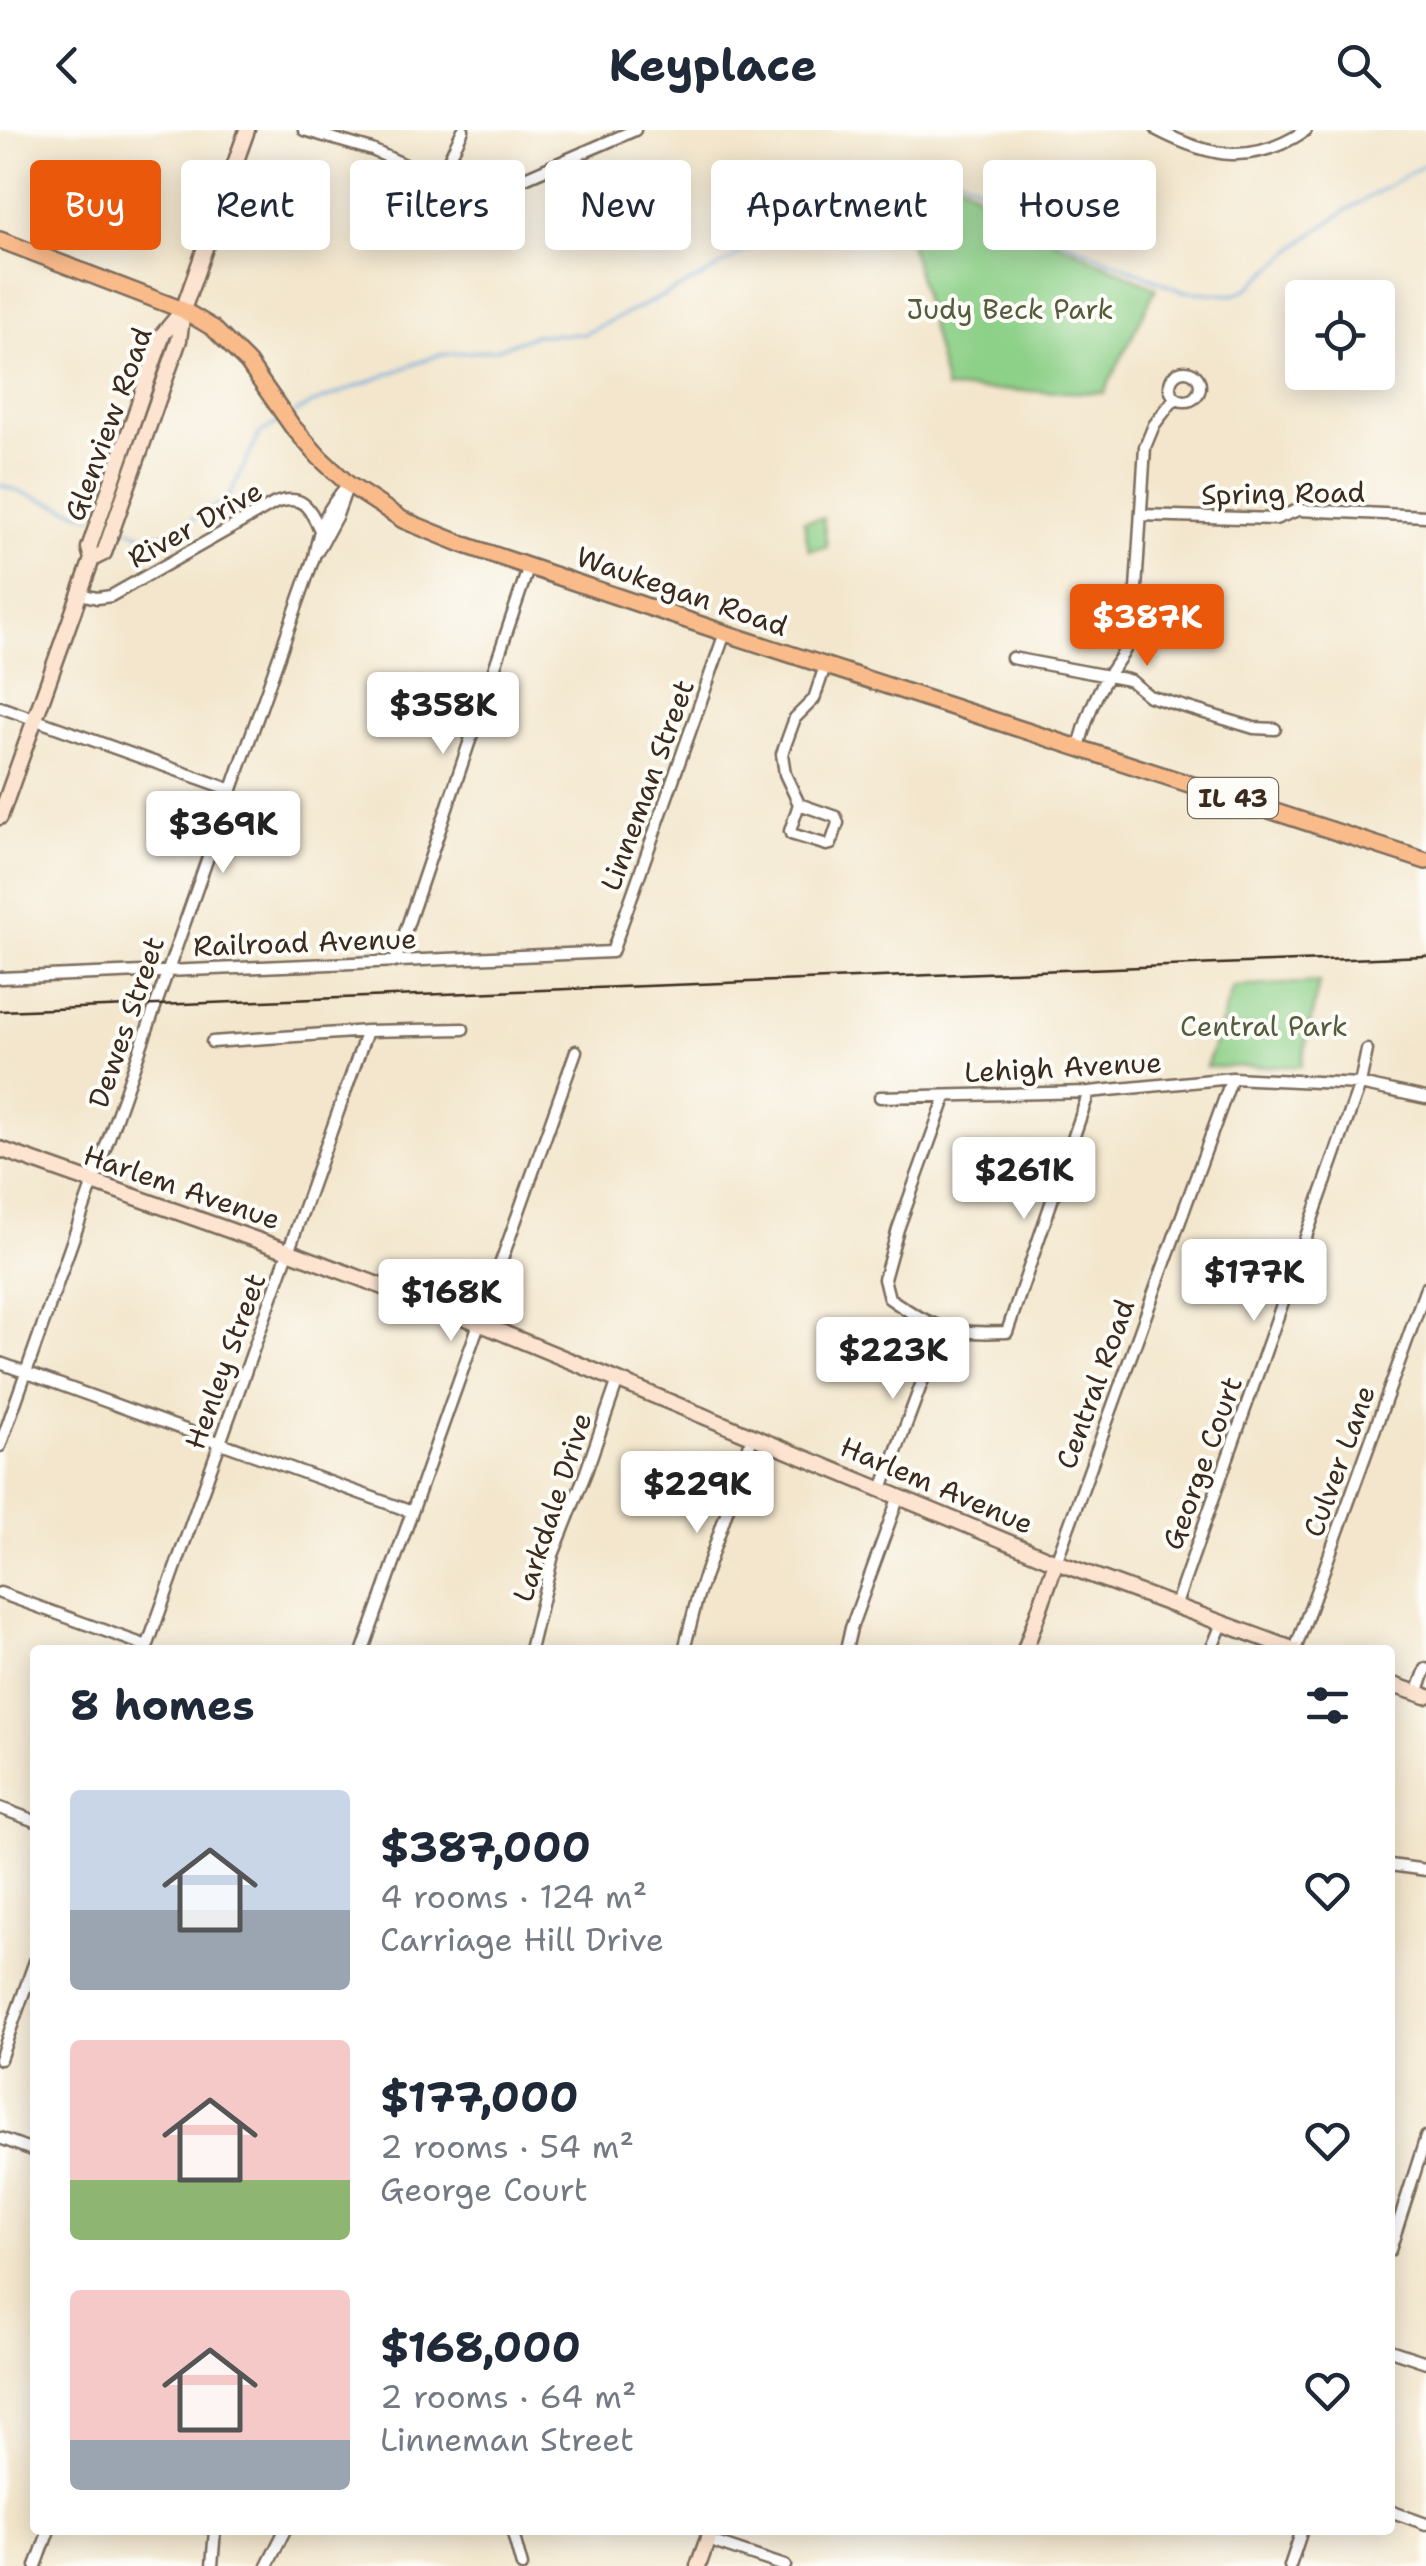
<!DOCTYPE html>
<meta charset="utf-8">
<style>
:root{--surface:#fff;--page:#f6f6f7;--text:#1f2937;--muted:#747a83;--accent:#ea580c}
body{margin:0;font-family:"Shantell Sans",sans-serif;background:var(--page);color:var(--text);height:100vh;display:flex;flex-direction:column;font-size:38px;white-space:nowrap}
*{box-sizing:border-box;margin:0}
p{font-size:32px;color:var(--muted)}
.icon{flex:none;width:55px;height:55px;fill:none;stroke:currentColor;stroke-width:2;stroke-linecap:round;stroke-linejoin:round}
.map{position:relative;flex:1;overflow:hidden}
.side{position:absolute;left:30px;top:1515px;width:1365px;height:890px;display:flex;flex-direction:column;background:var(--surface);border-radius:10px;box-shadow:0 5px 25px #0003}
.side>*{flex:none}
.banner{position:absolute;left:30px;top:30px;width:1368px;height:90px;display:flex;gap:20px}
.buttons{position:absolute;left:1285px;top:150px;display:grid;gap:20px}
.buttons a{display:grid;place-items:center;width:110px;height:110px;border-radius:10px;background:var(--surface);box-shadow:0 5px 25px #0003;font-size:50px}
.price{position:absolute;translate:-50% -85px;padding:0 22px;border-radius:10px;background:#fff;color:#222;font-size:32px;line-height:65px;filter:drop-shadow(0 2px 5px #0008)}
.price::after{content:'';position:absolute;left:50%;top:60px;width:30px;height:22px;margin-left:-15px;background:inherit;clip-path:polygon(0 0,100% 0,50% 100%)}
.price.on{background:var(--accent);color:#fff}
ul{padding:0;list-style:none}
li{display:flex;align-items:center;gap:30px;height:250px;padding:0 40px}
li span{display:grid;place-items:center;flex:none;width:280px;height:200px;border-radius:10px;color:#555}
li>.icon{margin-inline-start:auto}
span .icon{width:120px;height:120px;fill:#fffc;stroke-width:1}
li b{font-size:42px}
h2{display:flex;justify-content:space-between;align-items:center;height:120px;padding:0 40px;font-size:42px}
.pill{padding:0 35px;border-radius:10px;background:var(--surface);box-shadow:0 5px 25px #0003;font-size:35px;line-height:90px}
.pill.on{background:var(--accent);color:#fff}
header{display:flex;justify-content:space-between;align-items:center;height:130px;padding:0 40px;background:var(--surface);font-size:45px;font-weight:700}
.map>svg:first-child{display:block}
</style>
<header><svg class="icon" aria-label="back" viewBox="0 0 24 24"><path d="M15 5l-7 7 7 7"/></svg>Keyplace<svg class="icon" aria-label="search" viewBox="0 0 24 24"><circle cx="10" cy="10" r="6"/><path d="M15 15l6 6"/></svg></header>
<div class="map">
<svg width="1426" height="2436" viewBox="0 0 1426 2436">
<rect width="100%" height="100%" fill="#fdfcf7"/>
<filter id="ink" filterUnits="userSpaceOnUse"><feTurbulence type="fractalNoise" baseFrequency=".01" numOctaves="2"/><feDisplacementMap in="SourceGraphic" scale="20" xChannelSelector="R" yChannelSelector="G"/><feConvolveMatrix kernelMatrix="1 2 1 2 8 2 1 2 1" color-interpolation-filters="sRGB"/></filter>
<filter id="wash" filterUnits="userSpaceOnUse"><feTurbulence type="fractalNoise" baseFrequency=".0048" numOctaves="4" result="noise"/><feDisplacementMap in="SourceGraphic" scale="40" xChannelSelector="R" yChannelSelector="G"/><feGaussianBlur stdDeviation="2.25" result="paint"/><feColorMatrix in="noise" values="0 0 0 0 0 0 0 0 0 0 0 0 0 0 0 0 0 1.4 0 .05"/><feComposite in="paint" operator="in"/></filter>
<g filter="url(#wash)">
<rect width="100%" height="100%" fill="#f3e6cc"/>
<path fill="#8dd088" stroke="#647d53" stroke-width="2.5" d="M906 41 935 43 953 48 1004 81 1061 114 1156 158 1104 263 946 259 898 64C899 55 898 46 906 41Z
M823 388 827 417 809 420 804 391Z
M1319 852 1301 936 1206 937 1233 857Z"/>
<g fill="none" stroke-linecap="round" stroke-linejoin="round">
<path stroke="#68a7db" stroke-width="2.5" d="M293 284 311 274 438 225 494 220 535 205 584 204 702 147 842 63 864 46 892 35 929 37 955 44 989 62 1062 110 1182 161 1233 165 1249 158 1307 108 1345 81 1426 34
M0 355 93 387
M120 396 146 406 167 403 221 373 231 363 260 303 282 290"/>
</g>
</g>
<g filter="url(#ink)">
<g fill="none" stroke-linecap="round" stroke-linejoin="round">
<defs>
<path id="street" d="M304 0 372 20 452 56 474 61 518 51 635 0
M1157 0C1211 28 1253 36 1306 0
M439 50 463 0
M1170 256a15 15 0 1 1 30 0a15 15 0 1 1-30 0Z
M1141 385 1275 389 1298 380 1426 386
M317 422 337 385 346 360
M80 464 97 468 111 466 275 373C302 364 308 375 319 398
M1012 528 1124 549 1131 551 1149 566 1254 598 1275 599
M0 577 232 660
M1079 617C1085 594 1093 569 1106 549 1121 524 1128 523 1134 491L1145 317 1154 295 1175 268
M799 674 836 687 838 693 831 714 827 715 791 704 790 701 799 674 785 644 782 624 795 588 814 569 825 536
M395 832 529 436
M0 848 612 822 725 503
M212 912 367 901 463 899
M946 966 898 1099 884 1149 889 1168C935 1200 951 1204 1007 1202L1089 962
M880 967 1089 962 1232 948 1360 954 1426 968
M0 1233 412 1382
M0 1316 314 427C320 393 326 381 348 354
M882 1359 942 1199
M1056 1432 1232 948
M0 1463 147 1516
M1175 1477 1360 954 1367 920
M146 1520 367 901
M363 1520 576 921
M530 1520 553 1425 586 1342 618 1250
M684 1520 698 1465 753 1305
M846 1520 851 1498 899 1366
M1211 1520 1222 1494
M1295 1520 1426 1158
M1417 1563 1426 1539
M0 1678 35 1691
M1390 1735 1426 1740
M0 1929 35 1831
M0 2008 35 2021
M1390 2120 1426 2007
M1390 2220 1426 2232
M1390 2381 1426 2394
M512 2400 522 2436
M707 2410 785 2436
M36 2436 49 2400
M212 2436 215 2400
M267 2436 285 2400
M1290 2436 1302 2400"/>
<path id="secondary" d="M92 429 104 423 179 210 183 180 247 0
M0 687 92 429 89 418 163 204 183 180
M0 1019 288 1121 479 1193 1056 1432 1295 1520
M1025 1520 1056 1432
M1390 1554 1426 1566
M698 2436 711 2400"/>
<path id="primary" d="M0 110 183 180 213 198 248 233 292 296 320 328 348 354 403 390 462 414 725 503 1426 731"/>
</defs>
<use href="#street" stroke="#7b6c5b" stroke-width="15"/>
<use href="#secondary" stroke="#7b6c5b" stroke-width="19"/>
<use href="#primary" stroke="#7b6c5b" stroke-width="20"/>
<use href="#street" stroke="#fff" stroke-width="10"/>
<use href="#secondary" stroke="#fde4d1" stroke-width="14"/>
<use href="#primary" stroke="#fabb8b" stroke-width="15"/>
<path stroke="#3b2a1e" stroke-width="2.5" d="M0 881 1426 826"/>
</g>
</g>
<g text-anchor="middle" stroke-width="8" stroke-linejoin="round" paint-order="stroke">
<rect fill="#fdfcf7" stroke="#75695f" stroke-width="2.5" x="1188" y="648" width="90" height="40" rx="8"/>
<g font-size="25" font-weight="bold" fill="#3b2a1e">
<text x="1233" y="677">IL 43</text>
</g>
<g font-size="28" fill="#545c3e" stroke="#fdfcf7">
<text x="1010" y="189">Judy Beck Park</text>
<text x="1264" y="906">Central Park</text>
</g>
<g font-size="28" fill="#3b2a1e" stroke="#fdfcf7">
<text transform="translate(108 294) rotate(-70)" y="10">Glenview Road</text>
<text transform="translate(1283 363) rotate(-1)" y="10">Spring Road</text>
<text transform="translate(195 394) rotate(-29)" y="10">River Drive</text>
<text transform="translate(682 461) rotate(19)" y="10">Waukegan Road</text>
<text transform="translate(647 655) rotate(-70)" y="10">Linneman Street</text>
<text transform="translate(305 812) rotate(-2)" y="10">Railroad Avenue</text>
<text transform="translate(126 892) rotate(-71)" y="10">Dewes Street</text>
<text transform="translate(1063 937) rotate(-3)" y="10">Lehigh Avenue</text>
<text transform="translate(182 1057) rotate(19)" y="10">Harlem Avenue</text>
<text transform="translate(225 1231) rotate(-70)" y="10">Henley Street</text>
<text transform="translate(1095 1254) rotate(-70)" y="10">Central Road</text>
<text transform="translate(1339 1331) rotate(-70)" y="10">Culver Lane</text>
<text transform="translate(1202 1333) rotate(-70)" y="10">George Court</text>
<text transform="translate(937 1355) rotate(23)" y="10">Harlem Avenue</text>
<text transform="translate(552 1377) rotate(-72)" y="10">Larkdale Drive</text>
</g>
</g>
</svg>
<div class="buttons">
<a><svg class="icon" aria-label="locate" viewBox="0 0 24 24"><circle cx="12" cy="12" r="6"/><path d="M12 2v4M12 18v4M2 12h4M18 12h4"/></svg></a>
</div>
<b class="price on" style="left:1147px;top:539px">$387K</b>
<b class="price" style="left:443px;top:627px">$358K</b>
<b class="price" style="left:223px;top:746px">$369K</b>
<b class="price" style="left:1024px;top:1092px">$261K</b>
<b class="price" style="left:1254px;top:1194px">$177K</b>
<b class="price" style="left:451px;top:1214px">$168K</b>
<b class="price" style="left:893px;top:1272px">$223K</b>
<b class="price" style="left:697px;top:1406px">$229K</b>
<div class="banner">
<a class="pill on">Buy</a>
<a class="pill">Rent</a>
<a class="pill">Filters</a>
<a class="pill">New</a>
<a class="pill">Apartment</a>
<a class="pill">House</a>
</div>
<section class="side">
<h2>8 homes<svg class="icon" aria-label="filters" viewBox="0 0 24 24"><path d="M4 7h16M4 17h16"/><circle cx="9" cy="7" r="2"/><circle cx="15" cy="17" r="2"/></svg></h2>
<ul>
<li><span style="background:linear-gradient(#c9d6e8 60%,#9aa5b1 0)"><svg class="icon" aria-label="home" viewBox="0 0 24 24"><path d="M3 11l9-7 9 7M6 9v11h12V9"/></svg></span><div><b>$387,000</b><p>4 rooms · 124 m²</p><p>Carriage Hill Drive</p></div><svg class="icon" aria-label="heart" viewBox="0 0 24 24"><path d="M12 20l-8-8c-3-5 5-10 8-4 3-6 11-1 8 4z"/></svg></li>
<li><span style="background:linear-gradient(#f6c9c9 70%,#8fb573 0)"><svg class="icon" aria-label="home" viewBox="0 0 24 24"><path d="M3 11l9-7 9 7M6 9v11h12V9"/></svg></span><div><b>$177,000</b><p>2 rooms · 54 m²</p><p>George Court</p></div><svg class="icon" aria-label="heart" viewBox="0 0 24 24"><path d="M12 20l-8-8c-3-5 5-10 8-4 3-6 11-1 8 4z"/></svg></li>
<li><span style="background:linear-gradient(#f6c9c9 75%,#9aa5b1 0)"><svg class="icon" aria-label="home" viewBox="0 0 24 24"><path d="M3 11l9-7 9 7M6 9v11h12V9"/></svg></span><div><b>$168,000</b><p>2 rooms · 64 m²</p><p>Linneman Street</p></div><svg class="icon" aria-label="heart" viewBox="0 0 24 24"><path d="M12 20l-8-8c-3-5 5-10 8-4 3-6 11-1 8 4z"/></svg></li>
</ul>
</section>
</div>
